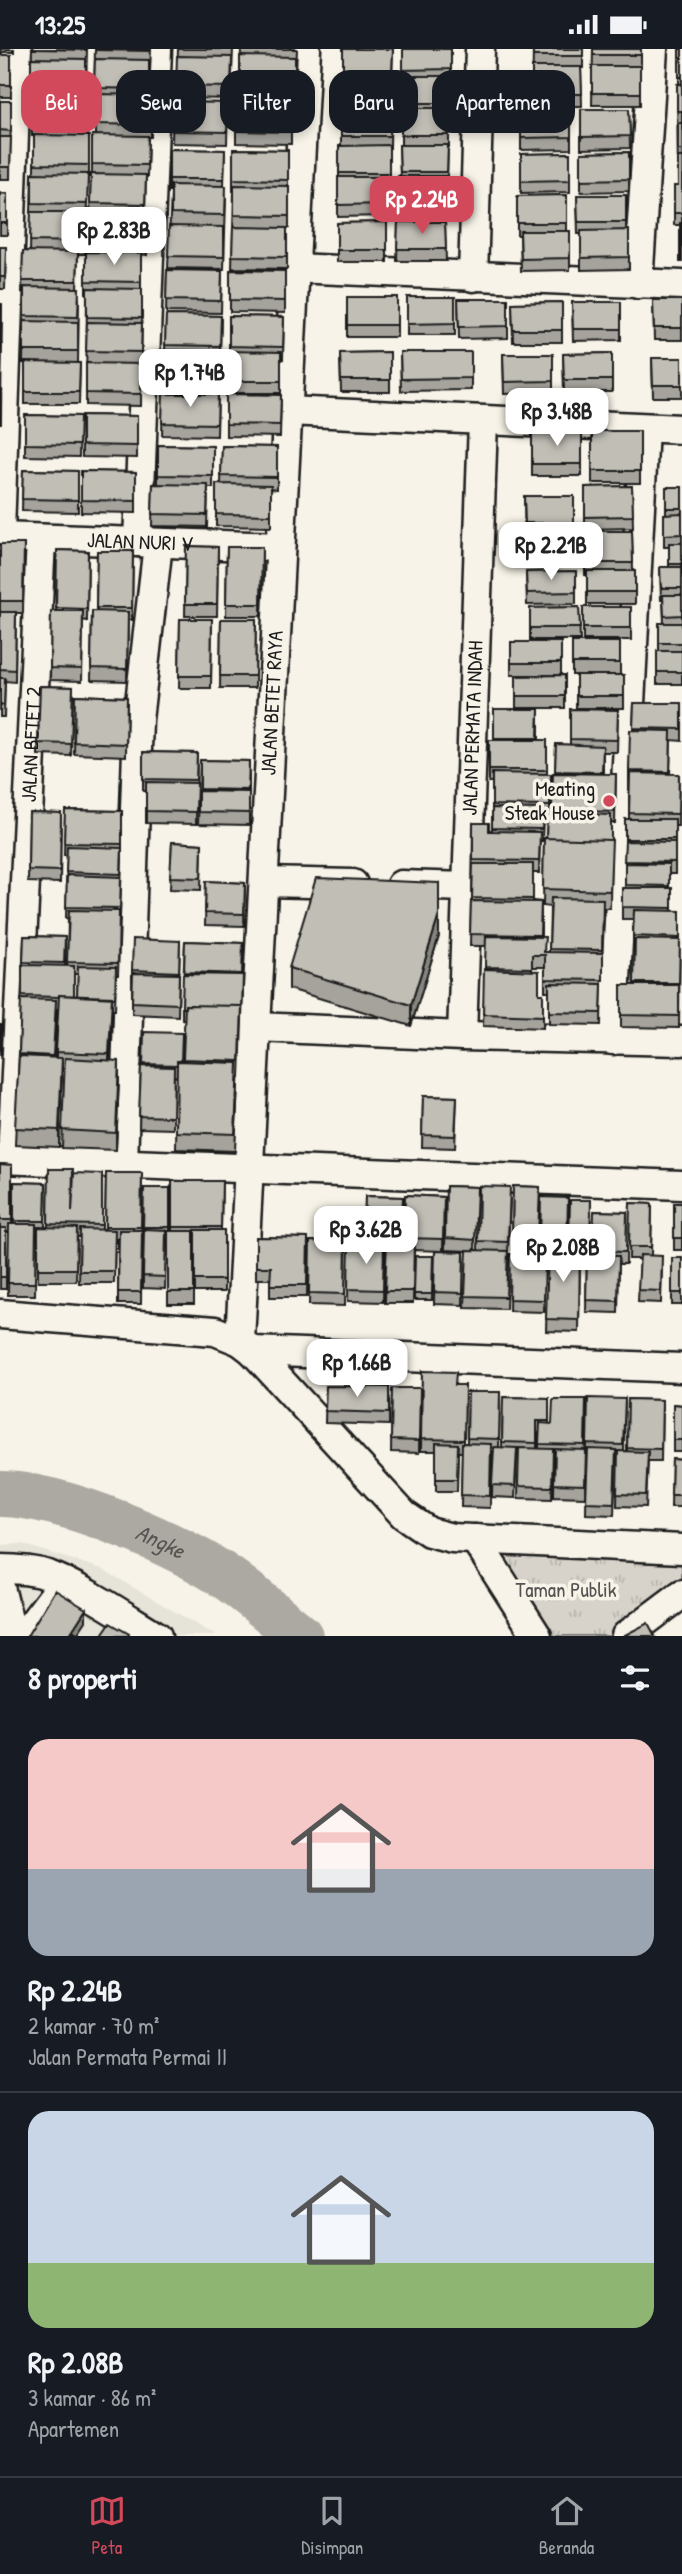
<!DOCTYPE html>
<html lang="id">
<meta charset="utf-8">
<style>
:root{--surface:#171b24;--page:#20242c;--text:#f1f3f6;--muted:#9ea1a6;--line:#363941;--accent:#d1495b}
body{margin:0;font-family:"Patrick Hand",sans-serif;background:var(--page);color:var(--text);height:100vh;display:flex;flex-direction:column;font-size:26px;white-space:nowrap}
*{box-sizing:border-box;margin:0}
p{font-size:23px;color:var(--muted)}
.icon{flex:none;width:38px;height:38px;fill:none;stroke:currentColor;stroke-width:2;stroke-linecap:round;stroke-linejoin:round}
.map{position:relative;height:1587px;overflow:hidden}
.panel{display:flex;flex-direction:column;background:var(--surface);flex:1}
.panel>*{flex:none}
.top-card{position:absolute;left:21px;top:21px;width:640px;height:63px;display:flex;gap:14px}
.price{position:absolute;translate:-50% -60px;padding:0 16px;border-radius:14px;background:#fff;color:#222;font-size:23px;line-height:46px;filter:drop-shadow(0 2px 4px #0008)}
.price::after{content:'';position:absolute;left:50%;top:42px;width:21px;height:16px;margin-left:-10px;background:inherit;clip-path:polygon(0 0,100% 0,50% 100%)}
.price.on{background:var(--accent);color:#fff}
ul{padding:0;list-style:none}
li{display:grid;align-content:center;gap:14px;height:371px;padding:0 28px}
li+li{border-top:2px solid var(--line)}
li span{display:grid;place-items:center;height:217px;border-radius:21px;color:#555}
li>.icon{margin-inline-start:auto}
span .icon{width:126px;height:126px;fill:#fffc;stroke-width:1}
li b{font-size:30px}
h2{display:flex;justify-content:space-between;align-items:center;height:84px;padding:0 28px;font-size:30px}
.tag{padding:0 24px;border-radius:21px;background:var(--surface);box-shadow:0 4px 10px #0003;font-size:24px;line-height:63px}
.tag.on{background:var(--accent);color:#fff}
.status{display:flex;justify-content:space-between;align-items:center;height:49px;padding:0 35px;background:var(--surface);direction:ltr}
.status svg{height:19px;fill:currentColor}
.dock{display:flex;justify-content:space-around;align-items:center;height:98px;border-top:2px solid var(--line);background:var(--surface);font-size:19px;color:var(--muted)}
.dock a{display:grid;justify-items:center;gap:4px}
.dock .on{color:var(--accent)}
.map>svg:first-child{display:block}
</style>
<div class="status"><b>13:25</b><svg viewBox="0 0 49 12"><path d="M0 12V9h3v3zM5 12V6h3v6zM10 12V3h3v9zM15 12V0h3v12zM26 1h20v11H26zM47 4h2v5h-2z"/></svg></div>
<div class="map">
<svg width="682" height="1587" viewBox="0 0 682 1587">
<defs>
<pattern id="park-tufts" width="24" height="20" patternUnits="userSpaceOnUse" patternTransform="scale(1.75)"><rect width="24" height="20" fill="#d7d3cb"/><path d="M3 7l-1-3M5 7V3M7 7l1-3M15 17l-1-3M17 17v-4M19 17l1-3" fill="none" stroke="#b8b5ae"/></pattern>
</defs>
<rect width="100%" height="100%" fill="#f7f3e8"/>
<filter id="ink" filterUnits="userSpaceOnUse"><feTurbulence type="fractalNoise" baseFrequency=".0143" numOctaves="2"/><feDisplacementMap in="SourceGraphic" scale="14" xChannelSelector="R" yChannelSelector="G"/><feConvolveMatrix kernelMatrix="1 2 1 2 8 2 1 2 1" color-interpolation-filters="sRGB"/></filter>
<g filter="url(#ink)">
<path fill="#e6e3d9" d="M22 1495 102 1520 216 1587H0V1496Z"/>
<path fill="url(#park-tufts)" stroke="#7a7874" stroke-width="2" d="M475 1490 682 1500V1545L627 1587H537Z"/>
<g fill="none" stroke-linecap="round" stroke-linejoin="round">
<path stroke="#aca9a2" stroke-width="46" id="s1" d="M0 1445C60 1444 184 1497 233 1533 256 1550 278 1569 300 1587"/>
<defs>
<g id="minor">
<path d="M306 0 240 1292 253 1302 404 1466 429 1483 452 1489 682 1500"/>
<path d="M293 219 682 236"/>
<path d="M473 228 480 0"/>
<path d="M638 235 653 0"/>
<path d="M287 362 682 380"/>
<path d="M0 483 17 0"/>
<path id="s2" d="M0 488 280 498"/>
<path d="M138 493 157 0"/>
<path d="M264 833 353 835"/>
<path d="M401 836 468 838"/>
<path d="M256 978 462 987 682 992"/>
<path id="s3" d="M462 987 483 372"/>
<path d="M613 991 644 379"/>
<path d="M0 1110 682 1136"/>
<path id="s4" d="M12 1110 41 490"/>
<path d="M123 1115 138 671 158 495"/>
<path d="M0 1265 215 1282 240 1292"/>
<path d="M253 1302 682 1319"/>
<path d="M475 1490 537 1587"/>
<path d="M0 1520C16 1520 33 1521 48 1526 85 1540 124 1567 157 1587"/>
<path d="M0 1538 12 1587"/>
<path d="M23 1587 64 1533"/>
<path d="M626 1587 682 1545"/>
</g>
</defs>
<use href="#minor" stroke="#1c1c1c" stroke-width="33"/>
<use href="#minor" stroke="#f7f3e8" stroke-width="28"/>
</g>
<path fill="#a5a39c" stroke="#1c1c1c" stroke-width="2" fill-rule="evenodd" d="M0 0H14V3H0Z
M32 0H87L86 46H88L87 87H89V128H88L85 205H78L77 239 79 251 78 314H80L79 355H25V314H23L24 244H22L23 202H30L32 124H34V87H32V51H31Z
M95 0H151L149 46H151V88H148L147 128H146L145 164H147V206L141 205V240L142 252 141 357 86 356 87 244H86V203H91L92 166H90L91 125H92V86H96V51H94Z
M178 0H233L231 50 176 49Z
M241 0H297L295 50 240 49Z
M343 0H394H393L392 34H391L390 99H389V136H388V167L338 168V128H339V97H341V28H343Z
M403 0H451V32H450L449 66V98H448L447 135H446L447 166H399L398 127H400L399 96H401V27H403Z
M533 0H583V19H581L582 57H532Z
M593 0H641V18H640V56H592Z
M679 0H682V213H680V176H674V137H678L677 35H679Z
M0 6H11V48H0Z
M0 52H11L10 130H0Z
M173 53 228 54 227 95 172 94Z
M236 53 291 54V95L236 94Z
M581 60H629L630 99 581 100Z
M521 61H571V100L521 101Z
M169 100 225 101 224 137 226 149 224 220 168 219 171 142H169Z
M233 100 288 101V137L289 149V179H287V220L232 219 234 142H233Z
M629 103V142L581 143V104Z
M570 104V143L521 144V105Z
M0 144 7 145V186H0Z
M567 146V182H570V221L521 222 520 186H517V147Z
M577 146H626V181H629V220L581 221V185H578Z
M387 173V213H337V174Z
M398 173H445L446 212H397Z
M0 198H6L5 240H0Z
M167 221 222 222 221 264 166 263Z
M230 221 285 222V264L230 263Z
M347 248H397V288H347Z
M407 248H455V286H407Z
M458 250H508V289L459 290Z
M653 251H682V291H654Z
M562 253V293H513L512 254Z
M572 253H621V291L573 292Z
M0 255H2L1 375H0Z
M166 266 221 267 220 309H218L217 344 162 343 163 301H165Z
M229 267 284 268 283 310 281 309V344H226V302H229Z
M390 303V343H341L340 304Z
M400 303H471V341L401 342Z
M612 304V343H564L563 305Z
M503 305H553V344L504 345Z
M652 309H682V348H653Z
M163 345H218L217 387 162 386Z
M226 345 281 346 280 388 226 387Z
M25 366 80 367 79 408 25 407Z
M82 366 137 367V409L82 408Z
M592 382H640V434H592Z
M532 383H582V427H532Z
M158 396 213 397V439H208L207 478 152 477 153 435H158Z
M222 397 277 398V440L271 439V478L216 477V435L221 436Z
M23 421 78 422V463L22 462Z
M81 422 136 423V464L81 463Z
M632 437 633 479 585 480V438Z
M666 438H682V635H657V602H659V574H664L663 551H661L660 518H669V498H664V465H666Z
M524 447H574V516H525Z
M585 482H632L633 522H635V555H587V526H585Z
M0 495H24L23 564H16L15 633 5 632 4 668H0Z
M186 497 218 498 217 567H185Z
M227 498H262L261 567H226Z
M57 501 88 502 87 572 83 571 82 632 50 631 51 562H56Z
M97 502H133L132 571H128L127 632 91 631 92 562H96Z
M576 522V555L527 556 526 523Z
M579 558 580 591H530V559Z
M583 558H631V591H583Z
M180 570H212L211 639H179Z
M221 570H256L255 639H220Z
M511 593H561V626H511Z
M572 593H620V626H572Z
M565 626V659H516V627Z
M576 626H624V659H576Z
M40 637 73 638 71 707 38 706Z
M75 646 127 648 126 707 74 705Z
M634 654H682V692L671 691 670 725H679L678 777H675V825H669V839H672V862H680L679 979 621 978V936H634L635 900 633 899V870H622V839H625V770H629V722L633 681Z
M494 660H539V691H547V725H551L550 764H552L553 724H555L556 695 570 696V660L618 661 617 703H603V725H616L615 774H611L610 859H603L601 976 549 975V942H545V918H532V921L539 945H543V979L483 977 486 897H470L471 852H472L473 774 492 782V733H489V691H494ZM543 769H547L546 789H544L543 857 550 858 549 903H545L541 888V853L533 852V824H539L540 792H542Z
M143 703 197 704 196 775 146 774V742H143Z
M200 711 249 712V776L198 775Z
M65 761 122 762V811L118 926H116L115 961H112L110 1011 119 1029 116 1101 62 1099 65 1020H62L59 1098 15 1096 24 887 65 888V917H67L68 870 66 869 67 835H66L67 806H64ZM74 925H78L77 947H74ZM56 960H58L56 1009H54Z
M29 763 61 764 60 834 28 833Z
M172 793 202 795 201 841 170 840Z
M206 832 245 834 244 877 205 876Z
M439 834V887L411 977 289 940V919Z
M180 892 178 967 132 965V921Z
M185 892 243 894 242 926 243 938 242 972 240 1029H238L235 1102 176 1100 177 1028 174 1027 173 1080 139 1079 141 1017H143L144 983 182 1012H183L185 971 182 970V959Z
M423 1047 457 1048 455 1099 422 1098Z
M0 1115 12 1116V1175H14V1133L46 1134 45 1178H48L49 1120 72 1158 102 1125V1180H105L106 1124H142L141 1255H118V1190H115L114 1234H79L80 1188H77L76 1232H38V1184H36L35 1246H8L9 1183H6V1240H0Z
M172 1132H222L221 1181H224V1243H195V1190H194V1255H168V1190H166L165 1240 143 1239V1178L170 1139V1182H172Z
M446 1137 477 1138 475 1201H478L479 1137 510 1150 506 1260 465 1259 467 1202 445 1201Z
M513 1137 540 1138 538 1201 512 1200Z
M405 1146 444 1148 443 1202 414 1201 413 1254H385L386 1200H384L383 1253 348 1252 349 1192 364 1193 365 1147 403 1148 401 1192H404Z
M541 1148 568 1149 567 1199H569L570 1151H591L590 1207H593L594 1162 627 1163 626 1215H619L618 1264 586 1263 587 1207H580L579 1283 546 1282 548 1204H540Z
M630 1154 652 1155 651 1207 662 1219 661 1254 638 1253 640 1210H629Z
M674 1154H682V1201H674Z
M256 1188 308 1189 307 1248H270V1230H256Z
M310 1192 346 1193 345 1257 309 1256Z
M435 1202 464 1203 463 1256 434 1255Z
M510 1205 545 1206 544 1263 509 1262Z
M415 1207H433L432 1251H414Z
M672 1209H682V1256H672Z
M422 1322 456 1336H465L464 1394H467L468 1343H500L499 1399H502L503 1348 549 1349V1375H552L586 1350 585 1448 554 1447 555 1407H553L552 1450 518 1449 519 1405H517L515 1449 492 1448 493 1402H491L490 1459 461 1458 462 1403H458L457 1442H436V1402H421ZM537 1384H539V1400H537Z
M326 1337 389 1338V1376L325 1374Z
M392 1339H420L419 1404 391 1403Z
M625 1350 624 1402H627L628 1350 662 1351 661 1412H648L646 1458 617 1457 618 1408H616L614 1466 586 1465 587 1395Z
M673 1355 682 1356V1403H673Z
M672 1410 682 1411V1458H671Z"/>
<path fill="#86857f" stroke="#1c1c1c" stroke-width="2" d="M439 866V887L411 977V956Z
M112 948V965L109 1022V1005Z
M62 1009V1026L59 1098V1081Z
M119 1012V1029L116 1101V1084Z
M86 1560V1572L76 1587 70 1585Z"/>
<path fill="#c0beb5" stroke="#1c1c1c" stroke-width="2" d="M35 0H87V1Z
M95 0H150V2L95 1Z
M343 0H393L392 22H343Z
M403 0H451V20L403 21Z
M533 0H583V7H533Z
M593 0H641V6H593Z
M679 0H682V28H679Z
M0 6H11V36H0Z
M177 7 232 8 231 38 176 37Z
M240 7 295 8V38L240 37Z
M31 9 86 10V40L31 39Z
M95 10 149 11V40L94 39Z
M592 17H640V44H592Z
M532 18H581L582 45H532Z
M401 27H450V54H402Z
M341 28H391V55H341Z
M677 35H682V62H677Z
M33 45 88 46 87 76 32 75Z
M96 45 151 46V76L96 75Z
M0 52H11V82L0 81Z
M173 53 228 54 227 83 172 82Z
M236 53 291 54V83L236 82Z
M401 59H449V86H401Z
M341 60H390V87H341Z
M581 60H629L630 87 581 88Z
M521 61H571V88L521 89Z
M678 74H682V101H678Z
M34 86 89 87V116L34 115Z
M92 86 148 87 147 116 92 115Z
M0 88H11L10 118H0Z
M389 96V124H339V97Z
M399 96H448L447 123H400Z
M169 100 225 101 224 130H169Z
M233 100 288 101V131L233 130Z
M629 103V130L581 131V104Z
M570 104V131L521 132V105Z
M678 108H682V164H674V137H678Z
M32 124 88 125 87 155 32 154Z
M91 125 146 126 145 155 90 154Z
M398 127H446L447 154H399Z
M338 128H388V155L338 156Z
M171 136 226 137 225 166 171 165Z
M234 136 289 137V167L234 166Z
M0 144 7 145V174H0Z
M567 146V174H517V147Z
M577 146H626V173H578Z
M31 163H86L85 193 30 192Z
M92 163 147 164V194L91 193Z
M387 173V201H337V174Z
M398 173H445L446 200H397Z
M680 174H682V201H680Z
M169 177 224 178V208L168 207Z
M233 178 287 179V208L232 207Z
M629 181V208L581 209V182Z
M520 182H570V209L521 210Z
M0 198H6L5 228H0Z
M23 202 78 203 77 232H22Z
M86 203 141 204V233L86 232Z
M167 221 222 222 221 252 166 251Z
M230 221 285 222V252L230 251Z
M24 238 79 239 78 268 24 267Z
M87 239 142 240V269L87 268Z
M347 248H397V276H347Z
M407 248H455V274L407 275Z
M458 250H508V277L459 278Z
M653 251H682V279H654Z
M562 253V281H513L512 254Z
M572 253H621V280H573Z
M0 255H2L1 285H0Z
M166 266 221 267 220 297 165 296Z
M229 267 284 268 283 298 229 297Z
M23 272 78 273V302H23Z
M87 273 142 274 141 303 86 302Z
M0 295H2L1 325H0Z
M163 301 218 302 217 332 162 331Z
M226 302 281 303V332H226Z
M390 303V331H341L340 304Z
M400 303H471V329L401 330Z
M612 304V331H564L563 305Z
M503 305H553V332L504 333Z
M652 309H682V336H653Z
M25 313 80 314 79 343H25Z
M86 314 141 315V345L86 344Z
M0 333H1V363H0Z
M163 345H218L217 375 162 374Z
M226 345 281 346 280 376 226 375Z
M25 366 80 367 79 396 25 395Z
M82 366 137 367V397L82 396Z
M592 382H640V422H592Z
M532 383H582V415H532Z
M158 396 213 397V427L158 426Z
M222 397 277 398V428L221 427Z
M23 421 78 422V451L22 450Z
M81 422 136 423V452L81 451Z
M153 435 208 436 207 466 152 465Z
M216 435 271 436V466L216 465Z
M632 437 633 467 585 468V438Z
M666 438H682V459H666Z
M524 447H574V474H525Z
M682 464V485L664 486V465Z
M585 482H632L633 514H585Z
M524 483H574V504H525Z
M669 494H682V515H669Z
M0 495H24L23 552H0Z
M186 497 218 498 217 555H185Z
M227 498H262L261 555H226Z
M57 501 88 502 87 560 56 559Z
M97 502H133L132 559H96Z
M660 518H682V539H661Z
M576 522V543L527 544 526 523Z
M587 522H635V543H587Z
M663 546H682V566L664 567Z
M579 558 580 579H530V559Z
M583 558H631V579H583Z
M51 562H83L82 620 50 619Z
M92 562 128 563 127 620 91 619Z
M0 563H16L15 621 0 620Z
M180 570H212L211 627H179Z
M221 570H256L255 627H220Z
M659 574H682V594H659Z
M511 593H561V614H511Z
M572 593H620V614H572Z
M657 602H682V623H657Z
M565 626V647H516V627Z
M576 626H624V647H576Z
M0 629H5L4 656H0Z
M40 637 73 638 71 695 38 694Z
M75 646 127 648 126 695 74 693Z
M634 654H682V680L633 679Z
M494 660H539L538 689H494Z
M570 660 618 661 617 691 570 690Z
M630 681 671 682 670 723 629 722Z
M489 691H547V721H489Z
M556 695 603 697 602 723 555 722Z
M143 703 197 704 196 731 143 730Z
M200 711 249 712 248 741 200 740Z
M492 724 551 725 550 757 492 756Z
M553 724 616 725 615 763 552 761Z
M630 724 679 725 678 765 629 764Z
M146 733 197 734 196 763 146 762Z
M198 742 249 743V764L198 763Z
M492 759 543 760 542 780 492 779Z
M65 761 122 762V795L64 794Z
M29 763 61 764 60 822 28 821Z
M547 764 611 766V791L546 789Z
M625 770H675V790H625Z
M473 774H489V782L540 783 539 812 473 811Z
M544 789 612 791 610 842 543 840Z
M625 792 675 793V813L624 812Z
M172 793 202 795 201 829 170 828Z
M67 797 122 799 121 825 66 823Z
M625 814 669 815V837L625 836Z
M473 815H533V850L472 849Z
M67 826 121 828 120 859 66 858Z
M316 829 439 834V866L411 956 289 919Z
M206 832 245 834 244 865 205 864Z
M622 839H672V859L622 858Z
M551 849 603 850 602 901 549 900Z
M471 852 541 853 540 886 470 885Z
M69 861 119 862 118 914 67 913Z
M634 861 680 862V889L633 887Z
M24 887 65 888 64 914 23 913Z
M486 887 545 888 544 903 603 904V931L545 930V906H532V919L485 918Z
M133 890 180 892 179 923 132 921Z
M635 890 680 891 679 934H634Z
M185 892 243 894 242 925 184 923Z
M22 916 74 917V947L59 946V948L22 947Z
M78 917 116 918 115 949 77 947Z
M484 920 539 922V945H543V967L483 965Z
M133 924 179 925 178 955 132 953Z
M183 925 243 926 242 960V957L185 956V959H182Z
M549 934 602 935 601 964 549 963Z
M621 936H679V967L621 966Z
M59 946 112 948 109 1005 56 1003Z
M21 950 56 951 53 1007 19 1005Z
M185 956 242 957 240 1012 183 1010Z
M0 976H2L0 1007Z
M144 983 182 984 181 1012H177V1016L143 1015Z
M19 1007 62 1009 59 1081 15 1079Z
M65 1009 119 1012 116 1084 62 1081Z
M177 1012 238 1014 235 1085 176 1083Z
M141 1017 174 1018 173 1068 139 1067Z
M423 1047 457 1048 455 1087 422 1086Z
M0 1115 12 1116V1171H0Z
M49 1120H73L72 1163 74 1124 102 1125V1176L48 1175Z
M106 1124H142L141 1178H105Z
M172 1132H222L221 1178H172Z
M14 1133 46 1134 45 1172H14Z
M446 1137 477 1138 475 1191 445 1189Z
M479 1137 510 1138 508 1193 478 1192Z
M513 1137 540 1138 538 1189 512 1188Z
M144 1139H170V1178H143Z
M405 1146 444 1148 443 1190 404 1189Z
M365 1147 403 1148 401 1189 364 1187Z
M541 1148 568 1149 567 1192H540Z
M570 1151H591L590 1195H569Z
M630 1154 652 1155 651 1198H629Z
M674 1154H682V1189H674Z
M594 1162 627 1163 626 1203 593 1202Z
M9 1175H36L35 1234H8Z
M38 1178 77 1179 76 1220H38Z
M0 1179H6V1228H0Z
M80 1180 115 1181 114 1222H79Z
M144 1180 166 1181 165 1228 143 1227Z
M119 1181H142L141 1243H118Z
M195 1181H224V1231H195Z
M168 1182H194V1243H168Z
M256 1188 308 1189 307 1236H270L271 1218H256Z
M387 1191 414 1192 413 1242H385Z
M310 1192 346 1193 345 1245 309 1244Z
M349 1192 384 1193 383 1241 348 1240Z
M548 1199 580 1200 579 1271 546 1270Z
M467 1201 508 1202 506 1248 465 1247Z
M435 1202 464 1203 463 1244 434 1243Z
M510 1205 545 1206 544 1251 509 1250Z
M640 1206 662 1207 661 1242 638 1241Z
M415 1207H433L432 1245H414Z
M587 1207H619L618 1252 586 1251Z
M672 1209H682V1244H672Z
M422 1322 456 1323 455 1336H465L464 1391 421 1390Z
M326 1337 389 1338V1364L325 1362Z
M392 1339H420L419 1392 391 1391Z
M468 1343H500L499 1390 467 1389Z
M503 1348 549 1349V1372H537V1394L502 1393Z
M588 1349 625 1350 623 1396 587 1395Z
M553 1350H586L585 1396 539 1395 540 1374 552 1375Z
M628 1350 662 1351 661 1400 627 1399Z
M673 1355 682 1356V1391H673Z
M436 1394 458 1395 457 1430H436Z
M462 1394 491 1395 490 1447 461 1446Z
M494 1398 517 1399 515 1437 492 1436Z
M519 1399 553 1400 552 1438 518 1437Z
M555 1400 586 1401 585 1436 554 1435Z
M588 1400 616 1401 614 1454 586 1453Z
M618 1402 648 1403 646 1446 617 1445Z
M672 1410 682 1411V1446H671Z
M55 1541 86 1560 70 1585 74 1582 82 1587H27Z
M110 1574 129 1585 128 1587H101Z
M648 1574 655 1587H623Z"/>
</g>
<circle fill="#d1495b" stroke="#f7f3e8" stroke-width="2.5" cx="609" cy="752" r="7"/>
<g text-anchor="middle" stroke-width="7" stroke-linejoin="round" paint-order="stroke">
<g font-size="21" fill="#1c1c1c" stroke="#f7f3e8">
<text dy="7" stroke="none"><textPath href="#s2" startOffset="140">JALAN NURI V</textPath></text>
<text transform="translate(272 654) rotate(-87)" y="7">JALAN BETET RAYA</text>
<text dy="7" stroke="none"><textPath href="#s3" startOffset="308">JALAN PERMATA INDAH</textPath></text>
<text dy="7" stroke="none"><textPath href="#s4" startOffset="415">JALAN BETET 2</textPath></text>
</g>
<g font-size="21" fill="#1c1c1c" stroke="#f7f3e8" text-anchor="end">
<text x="595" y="747">Meating<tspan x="595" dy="24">Steak House</tspan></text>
</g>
<g font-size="21" fill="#545351" stroke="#f7f3e8">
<text x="566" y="1548">Taman Publik</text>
</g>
<g font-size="23" font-style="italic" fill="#565452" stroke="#f7f3e8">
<text dy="8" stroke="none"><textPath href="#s1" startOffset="168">Angke</textPath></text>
</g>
</g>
</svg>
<b class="price on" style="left:422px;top:187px">Rp 2.24B</b>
<b class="price" style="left:114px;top:218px">Rp 2.83B</b>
<b class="price" style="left:190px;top:360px">Rp 1.74B</b>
<b class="price" style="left:557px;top:399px">Rp 3.48B</b>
<b class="price" style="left:551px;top:533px">Rp 2.21B</b>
<b class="price" style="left:366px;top:1217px">Rp 3.62B</b>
<b class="price" style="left:563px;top:1235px">Rp 2.08B</b>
<b class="price" style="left:357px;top:1350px">Rp 1.66B</b>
<div class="top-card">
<a class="tag on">Beli</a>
<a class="tag">Sewa</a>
<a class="tag">Filter</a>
<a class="tag">Baru</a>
<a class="tag">Apartemen</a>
</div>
</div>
<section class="panel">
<h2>8 properti<svg class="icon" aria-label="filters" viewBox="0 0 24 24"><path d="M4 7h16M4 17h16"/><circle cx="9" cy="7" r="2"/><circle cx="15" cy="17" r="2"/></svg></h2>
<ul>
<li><span style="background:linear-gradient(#f6c9c9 60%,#9aa5b1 0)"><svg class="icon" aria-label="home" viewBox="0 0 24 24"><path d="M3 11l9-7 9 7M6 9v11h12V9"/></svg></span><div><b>Rp 2.24B</b><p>2 kamar · 70 m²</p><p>Jalan Permata Permai II</p></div></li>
<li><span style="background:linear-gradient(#c9d6e8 70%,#8fb573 0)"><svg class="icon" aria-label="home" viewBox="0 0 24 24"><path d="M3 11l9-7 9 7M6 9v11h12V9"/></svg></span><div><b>Rp 2.08B</b><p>3 kamar · 86 m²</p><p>Apartemen</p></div></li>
</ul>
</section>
<nav class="dock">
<a class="on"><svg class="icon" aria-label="map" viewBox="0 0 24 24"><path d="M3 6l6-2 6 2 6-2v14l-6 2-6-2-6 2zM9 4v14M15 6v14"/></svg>Peta</a>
<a><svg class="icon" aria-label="saved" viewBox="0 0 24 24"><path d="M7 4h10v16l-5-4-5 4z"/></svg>Disimpan</a>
<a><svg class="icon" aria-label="home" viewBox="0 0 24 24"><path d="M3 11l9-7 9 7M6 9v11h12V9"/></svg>Beranda</a>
</nav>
